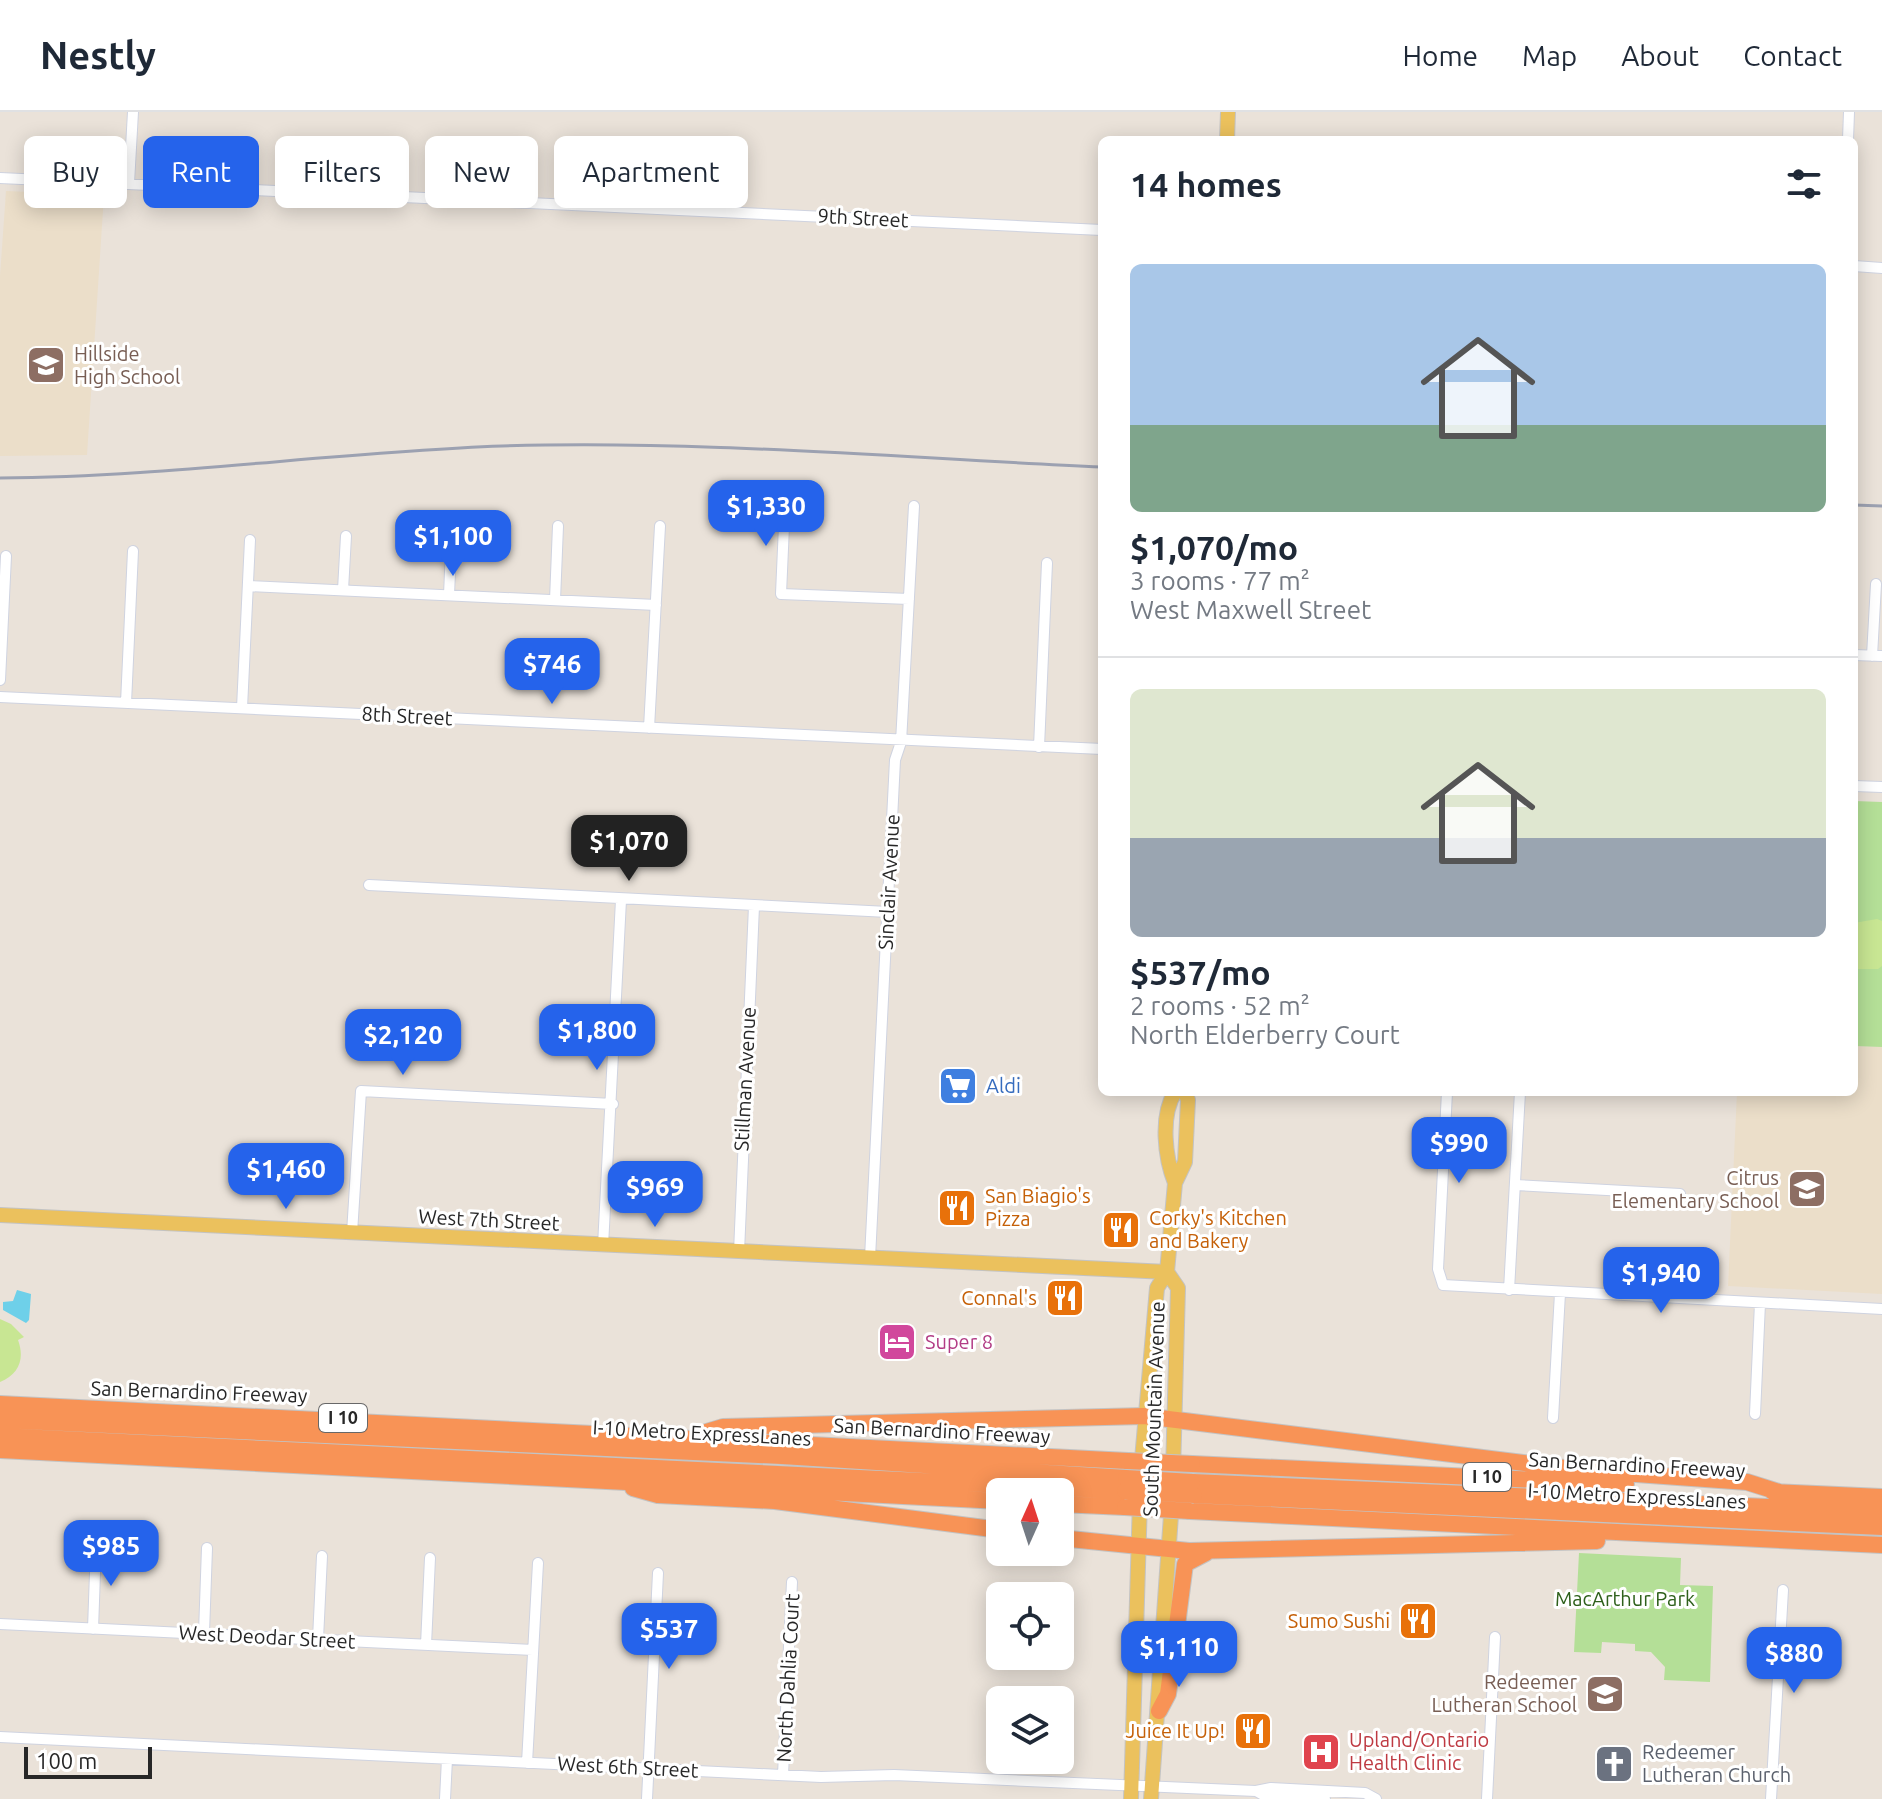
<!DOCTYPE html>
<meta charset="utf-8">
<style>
:root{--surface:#fff;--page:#f6f6f7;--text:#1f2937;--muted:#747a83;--line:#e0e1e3;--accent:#2563eb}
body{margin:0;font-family:Ubuntu,sans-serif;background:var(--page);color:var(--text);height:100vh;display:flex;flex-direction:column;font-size:30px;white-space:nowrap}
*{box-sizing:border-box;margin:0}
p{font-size:26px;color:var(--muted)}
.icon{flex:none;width:44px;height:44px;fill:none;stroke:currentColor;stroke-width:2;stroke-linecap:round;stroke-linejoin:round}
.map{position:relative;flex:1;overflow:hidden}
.side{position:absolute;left:1098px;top:24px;width:760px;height:960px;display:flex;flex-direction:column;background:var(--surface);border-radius:12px;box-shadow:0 4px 20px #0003}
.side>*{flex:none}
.hud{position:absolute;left:24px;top:24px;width:760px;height:72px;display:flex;gap:16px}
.needle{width:52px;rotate:3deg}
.fabs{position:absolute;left:986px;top:1366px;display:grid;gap:16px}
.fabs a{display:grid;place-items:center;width:88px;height:88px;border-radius:12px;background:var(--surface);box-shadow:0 4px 20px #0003;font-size:40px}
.scale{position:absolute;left:24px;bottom:20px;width:128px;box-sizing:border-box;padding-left:8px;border:4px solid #272727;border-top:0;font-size:22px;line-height:28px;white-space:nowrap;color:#272727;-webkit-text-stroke:6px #fff;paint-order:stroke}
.price{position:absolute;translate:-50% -68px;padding:0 18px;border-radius:16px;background:var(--accent);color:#fff;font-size:26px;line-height:52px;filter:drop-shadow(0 2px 4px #0008)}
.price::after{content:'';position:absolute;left:50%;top:48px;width:24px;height:18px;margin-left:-12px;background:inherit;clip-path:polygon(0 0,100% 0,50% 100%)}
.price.on{background:#222;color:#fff}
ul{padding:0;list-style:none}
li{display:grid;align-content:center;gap:16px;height:424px;padding:0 32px}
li+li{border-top:2px solid var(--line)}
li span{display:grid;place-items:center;height:248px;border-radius:12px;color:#555}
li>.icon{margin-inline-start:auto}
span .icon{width:144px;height:144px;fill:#fffc;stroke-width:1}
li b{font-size:34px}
h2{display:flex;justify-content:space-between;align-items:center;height:96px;padding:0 32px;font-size:34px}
.pill{padding:0 28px;border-radius:12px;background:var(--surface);box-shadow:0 4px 20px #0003;font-size:28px;line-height:72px}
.pill.on{background:var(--accent);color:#fff}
header{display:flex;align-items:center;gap:48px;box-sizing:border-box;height:112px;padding:0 40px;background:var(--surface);border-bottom:2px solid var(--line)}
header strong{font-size:38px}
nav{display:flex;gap:44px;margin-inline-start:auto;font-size:28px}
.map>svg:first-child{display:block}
</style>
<header>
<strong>Nestly</strong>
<nav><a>Home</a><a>Map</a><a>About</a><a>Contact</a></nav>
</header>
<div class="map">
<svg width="1882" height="1687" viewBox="0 0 1882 1687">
<rect width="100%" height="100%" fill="#eae2d9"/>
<path fill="#ebdec9" d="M6 79 104 83 87 343 0 344V164Z
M1854 934 1882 935V1182L1728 1174 1737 980H1854Z"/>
<path fill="#b4df97" d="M1854 689 1882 690V935L1854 934Z
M1579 1441 1681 1446 1680 1473 1713 1474 1710 1570 1664 1568 1665 1555 1651 1540 1635 1539V1532L1602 1530 1601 1541 1574 1540Z"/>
<path fill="#c8e693" d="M1877 807 1882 809V854L1878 857H1854V811Z
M0 1207 11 1212 24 1225 18 1228C25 1247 19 1262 0 1270Z"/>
<path fill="#6ed0e9" d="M17 1178 31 1182 29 1208 26 1211 3 1198V1190L13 1189Z"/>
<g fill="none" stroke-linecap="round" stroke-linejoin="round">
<defs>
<path id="minor" d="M1848 28 1849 0
M0 66 1102 118
M129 71 133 0
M1854 154 1882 156
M785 391 781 482 909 487
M248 474 656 493
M343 478 346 424
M449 483 452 414
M555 488 558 414
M1854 543 1882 544
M1872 544 1876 472
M0 568 6 444
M0 585 1102 637
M126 591 133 439
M242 596 250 428
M649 616 660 414
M1039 635 1047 451
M1854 674 1882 675
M369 773 888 800
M1447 980 1438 1157 1443 1173 1882 1197
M1515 1073 1680 1082
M352 1121 361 979 613 992
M603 1134 621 788
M739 1140 754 794
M870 1146 895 648 901 630 914 394
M1509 1178 1520 980
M1755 1302 1760 1191
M1553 1306 1560 1181
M0 1512 533 1538
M93 1517 96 1433
M204 1521 207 1436
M318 1527 322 1444
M426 1533 430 1446
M0 1625 821 1665 894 1663 1256 1679 1271 1676 1365 1681 1376 1687
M527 1651 538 1451
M783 1663 792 1470
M1256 1679 1265 1684 1325 1687
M445 1687 447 1647
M647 1687 658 1461
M1487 1687 1495 1525
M1771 1687 1783 1478"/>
<path id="major" d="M1227 28 1228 0
M1175 1071C1165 1046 1160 1004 1175 980
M0 1103 1167 1160
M1167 1160 1178 1176 1173 1360
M1141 1359 1157 1176 1167 1160 1175 1071 1185 1050 1188 988 1185 980
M1131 1687 1140 1388
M1151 1687 1172 1389"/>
<path id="highway" d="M0 1292 1128 1349
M0 1308 782 1344 1126 1366
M703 1321 723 1315 1144 1304 1581 1358 1747 1370 1782 1381
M0 1324 1125 1379
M0 1338 1000 1389
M1192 1352 1626 1372
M1192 1370 1882 1400
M633 1376 658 1383 775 1389 1000 1418
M1773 1380 1882 1385
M1194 1383 1882 1415
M1060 1392 1125 1395
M1190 1399 1882 1433
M1060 1426 1189 1439 1597 1429
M1159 1599 1168 1582 1185 1452 1206 1441"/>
</defs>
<use href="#minor" stroke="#cfd3e0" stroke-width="12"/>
<use href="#major" stroke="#c3c3c3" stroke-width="16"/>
<use href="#highway" stroke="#c3c3c3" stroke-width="18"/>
<use href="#minor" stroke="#fff" stroke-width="10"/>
<use href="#major" stroke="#ebc15d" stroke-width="14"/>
<use href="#highway" stroke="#f89356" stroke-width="16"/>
<path stroke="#9ca1b1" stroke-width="3" d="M0 366C168 365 334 340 502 334 702 328 902 346 1102 355
M1854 393 1882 394"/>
<defs>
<path id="highway-bridge" d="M1128 1349 1192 1352
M1126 1366 1192 1370
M1125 1379 1194 1383
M1125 1395 1190 1399"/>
</defs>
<use href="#highway-bridge" stroke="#c3c3c3" stroke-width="18" stroke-linecap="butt"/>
<use href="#highway-bridge" stroke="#f89356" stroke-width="16"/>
</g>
<defs>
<symbol id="school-square" viewBox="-11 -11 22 22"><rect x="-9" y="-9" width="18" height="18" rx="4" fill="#8d6e63" stroke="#fff"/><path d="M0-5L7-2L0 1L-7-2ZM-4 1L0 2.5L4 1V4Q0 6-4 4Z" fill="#fff"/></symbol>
<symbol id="supermarket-square" viewBox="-11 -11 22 22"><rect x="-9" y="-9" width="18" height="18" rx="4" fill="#3f7fe0" stroke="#fff"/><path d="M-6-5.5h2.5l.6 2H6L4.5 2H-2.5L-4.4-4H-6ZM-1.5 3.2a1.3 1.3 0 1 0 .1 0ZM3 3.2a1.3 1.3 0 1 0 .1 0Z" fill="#fff"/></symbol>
<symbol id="restaurant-square" viewBox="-11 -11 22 22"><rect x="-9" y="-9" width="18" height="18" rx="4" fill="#e8710a" stroke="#fff"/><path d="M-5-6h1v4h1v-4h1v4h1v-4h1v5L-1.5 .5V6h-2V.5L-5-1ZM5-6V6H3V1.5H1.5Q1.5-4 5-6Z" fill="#fff"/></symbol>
<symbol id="hotel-square" viewBox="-11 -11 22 22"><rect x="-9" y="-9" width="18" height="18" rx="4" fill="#d1479c" stroke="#fff"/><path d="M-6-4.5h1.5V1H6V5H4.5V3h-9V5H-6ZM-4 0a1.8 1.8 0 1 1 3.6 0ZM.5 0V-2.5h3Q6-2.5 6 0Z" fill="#fff"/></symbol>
<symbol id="hospital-square" viewBox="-11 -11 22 22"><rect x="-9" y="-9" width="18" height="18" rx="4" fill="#e0444e" stroke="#fff"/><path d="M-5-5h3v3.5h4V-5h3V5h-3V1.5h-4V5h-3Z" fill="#fff"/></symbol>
<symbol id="church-square" viewBox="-11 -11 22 22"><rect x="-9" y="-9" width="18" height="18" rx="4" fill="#6b7280" stroke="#fff"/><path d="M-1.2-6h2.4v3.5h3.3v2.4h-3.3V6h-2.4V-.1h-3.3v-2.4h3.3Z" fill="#fff"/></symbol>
</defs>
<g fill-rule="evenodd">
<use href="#school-square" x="24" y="231" width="44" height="44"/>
<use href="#supermarket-square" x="936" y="952" width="44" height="44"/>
<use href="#school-square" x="1785" y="1055" width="44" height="44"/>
<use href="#restaurant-square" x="935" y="1074" width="44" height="44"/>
<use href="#restaurant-square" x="1099" y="1096" width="44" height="44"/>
<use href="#restaurant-square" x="1043" y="1164" width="44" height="44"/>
<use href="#hotel-square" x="875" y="1208" width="44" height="44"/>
<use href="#restaurant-square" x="1396" y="1487" width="44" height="44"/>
<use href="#school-square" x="1583" y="1560" width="44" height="44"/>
<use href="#restaurant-square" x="1231" y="1597" width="44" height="44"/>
<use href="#hospital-square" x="1299" y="1618" width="44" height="44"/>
<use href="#church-square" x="1592" y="1630" width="44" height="44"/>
</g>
<g text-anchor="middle" stroke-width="6" stroke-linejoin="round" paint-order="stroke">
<g fill="#fff" stroke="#686868" stroke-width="2">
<rect x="319" y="1292" width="48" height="28" rx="6"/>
<rect x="1463" y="1351" width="48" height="28" rx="6"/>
</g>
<g font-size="18" font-weight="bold" fill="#272727">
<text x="343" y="1312">I 10</text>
<text x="1487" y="1371">I 10</text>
</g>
<g font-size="20" fill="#272727" stroke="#fff">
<text transform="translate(863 106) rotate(3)" y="7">9th Street</text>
<text transform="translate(407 604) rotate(3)" y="7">8th Street</text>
<text transform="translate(889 770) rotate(-87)" y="7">Sinclair Avenue</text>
<text transform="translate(745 967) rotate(-87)" y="7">Stillman Avenue</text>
<text transform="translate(489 1108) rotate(3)" y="7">West 7th Street</text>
<text transform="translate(199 1280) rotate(2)" y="7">San Bernardino Freeway</text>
<text transform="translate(1154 1297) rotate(-88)" y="7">South Mountain Avenue</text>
<text transform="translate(942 1319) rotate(3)" y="7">San Bernardino Freeway</text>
<text transform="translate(702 1321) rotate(3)" y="7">I-10 Metro ExpressLanes</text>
<text transform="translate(1637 1353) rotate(3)" y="7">San Bernardino Freeway</text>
<text transform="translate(1637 1384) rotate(3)" y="7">I-10 Metro ExpressLanes</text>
<text transform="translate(267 1525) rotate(3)" y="7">West Deodar Street</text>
<text transform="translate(788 1566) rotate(-87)" y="7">North Dahlia Court</text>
<text transform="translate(628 1655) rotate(3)" y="7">West 6th Street</text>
</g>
<g font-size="20" fill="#785e54" stroke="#fff" text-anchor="end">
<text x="74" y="249" text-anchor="start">Hillside<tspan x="74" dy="23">High School</tspan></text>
<text x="1779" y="1073">Citrus<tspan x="1779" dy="23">Elementary School</tspan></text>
<text x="1577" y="1577">Redeemer<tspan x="1577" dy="23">Lutheran School</tspan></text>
</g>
<g font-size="20" fill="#366cbe" stroke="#fff" text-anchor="start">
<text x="986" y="981">Aldi</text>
</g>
<g font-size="20" fill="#c56008" stroke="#fff" text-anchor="end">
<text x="985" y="1091" text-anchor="start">San Biagio's<tspan x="985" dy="23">Pizza</tspan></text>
<text x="1149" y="1113" text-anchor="start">Corky's Kitchen<tspan x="1149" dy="23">and Bakery</tspan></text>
<text x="1037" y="1193">Connal's</text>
<text x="1390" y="1516">Sumo Sushi</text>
<text x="1225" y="1626">Juice It Up!</text>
</g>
<g font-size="20" fill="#b23c85" stroke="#fff" text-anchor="start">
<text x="925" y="1237">Super 8</text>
</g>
<g font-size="20" fill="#2e601b" stroke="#fff">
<text x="1625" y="1494">MacArthur Park</text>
</g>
<g font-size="20" fill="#be3a42" stroke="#fff" text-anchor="start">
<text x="1349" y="1635">Upland/Ontario<tspan x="1349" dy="23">Health Clinic</tspan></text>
</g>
<g font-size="20" fill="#5b616d" stroke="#fff" text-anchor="start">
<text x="1642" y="1647">Redeemer<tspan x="1642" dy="23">Lutheran Church</tspan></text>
</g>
</g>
</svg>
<div class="fabs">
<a><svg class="needle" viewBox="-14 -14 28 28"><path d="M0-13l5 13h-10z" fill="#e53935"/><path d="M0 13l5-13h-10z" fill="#747a83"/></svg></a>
<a><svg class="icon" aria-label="locate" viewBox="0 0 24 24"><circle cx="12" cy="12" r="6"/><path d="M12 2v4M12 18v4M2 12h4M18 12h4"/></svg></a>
<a><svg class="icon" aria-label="layers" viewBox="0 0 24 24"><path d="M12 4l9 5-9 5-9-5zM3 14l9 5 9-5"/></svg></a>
</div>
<div class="scale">100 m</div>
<b class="price" style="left:766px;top:436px">$1,330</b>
<b class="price" style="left:453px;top:466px">$1,100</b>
<b class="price" style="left:552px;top:594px">$746</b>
<b class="price on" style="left:629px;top:771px">$1,070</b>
<b class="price" style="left:597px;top:960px">$1,800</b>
<b class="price" style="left:403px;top:965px">$2,120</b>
<b class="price" style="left:1459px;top:1073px">$990</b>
<b class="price" style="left:286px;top:1099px">$1,460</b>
<b class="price" style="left:655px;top:1117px">$969</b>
<b class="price" style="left:1661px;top:1203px">$1,940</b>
<b class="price" style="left:111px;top:1476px">$985</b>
<b class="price" style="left:669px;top:1559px">$537</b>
<b class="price" style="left:1179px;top:1577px">$1,110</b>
<b class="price" style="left:1794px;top:1583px">$880</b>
<div class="hud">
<a class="pill">Buy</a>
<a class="pill on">Rent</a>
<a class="pill">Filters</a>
<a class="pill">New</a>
<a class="pill">Apartment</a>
</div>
<section class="side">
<h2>14 homes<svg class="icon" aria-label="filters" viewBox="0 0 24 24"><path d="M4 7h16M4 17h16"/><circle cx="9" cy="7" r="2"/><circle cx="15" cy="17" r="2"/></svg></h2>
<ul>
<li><span style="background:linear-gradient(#a9c7e8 65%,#7fa58c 0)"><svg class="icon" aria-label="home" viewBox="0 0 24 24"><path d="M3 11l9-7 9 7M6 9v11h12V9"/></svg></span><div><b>$1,070/mo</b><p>3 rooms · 77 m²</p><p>West Maxwell Street</p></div></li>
<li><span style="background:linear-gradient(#dfe7d0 60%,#9aa5b1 0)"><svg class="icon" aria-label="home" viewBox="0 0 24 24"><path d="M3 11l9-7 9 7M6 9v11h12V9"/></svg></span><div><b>$537/mo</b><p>2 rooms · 52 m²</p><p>North Elderberry Court</p></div></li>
</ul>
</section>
</div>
